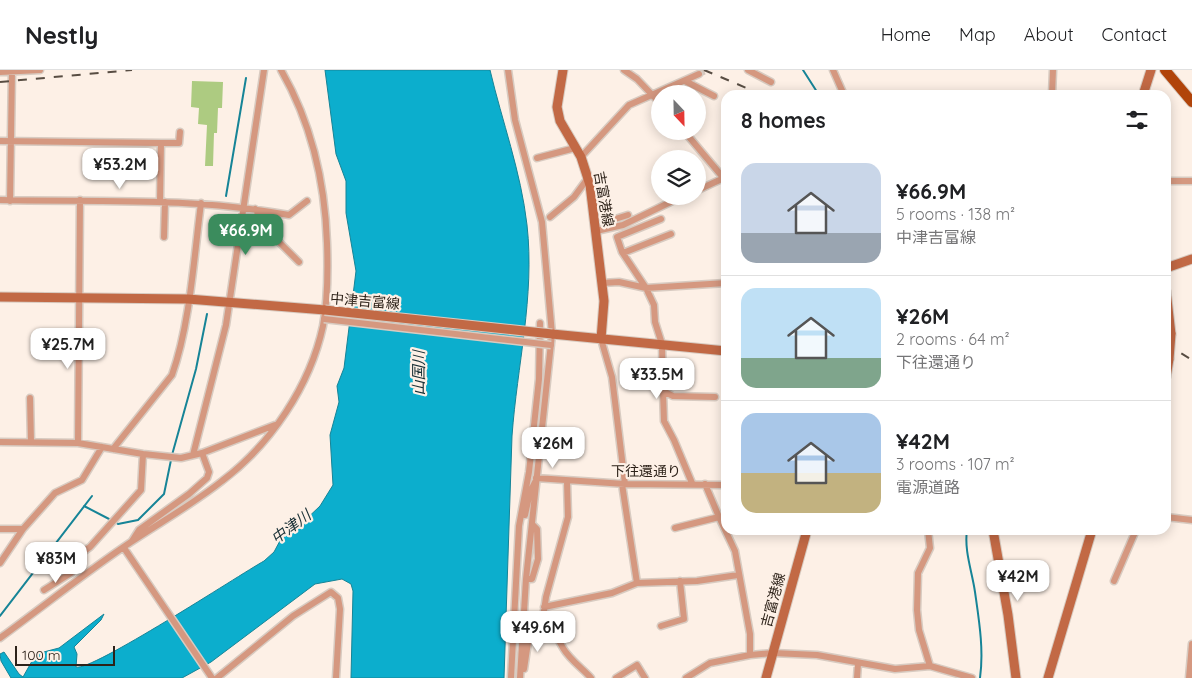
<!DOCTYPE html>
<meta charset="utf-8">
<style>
:root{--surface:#fff;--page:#f6f6f6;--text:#202124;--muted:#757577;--line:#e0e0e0;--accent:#3b8c5d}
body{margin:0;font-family:Quicksand,"Noto Sans JP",sans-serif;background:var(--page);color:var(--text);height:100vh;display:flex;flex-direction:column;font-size:19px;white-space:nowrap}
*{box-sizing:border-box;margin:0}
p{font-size:16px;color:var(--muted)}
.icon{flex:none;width:28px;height:28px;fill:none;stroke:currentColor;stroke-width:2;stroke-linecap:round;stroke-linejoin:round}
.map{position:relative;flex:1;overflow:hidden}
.sheet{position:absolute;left:721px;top:20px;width:450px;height:445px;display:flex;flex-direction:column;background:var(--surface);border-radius:15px;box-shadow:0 2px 12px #0003}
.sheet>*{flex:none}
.needle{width:32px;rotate:158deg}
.buttons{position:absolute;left:651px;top:15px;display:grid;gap:10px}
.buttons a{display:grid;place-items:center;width:55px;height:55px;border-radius:50%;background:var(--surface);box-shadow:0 2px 12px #0003;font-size:25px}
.scale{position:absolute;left:15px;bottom:12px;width:100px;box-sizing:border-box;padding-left:5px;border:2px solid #2d2219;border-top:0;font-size:14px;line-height:18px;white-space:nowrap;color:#2d2219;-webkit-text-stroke:4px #fdf0e6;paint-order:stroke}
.price{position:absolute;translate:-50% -42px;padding:0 11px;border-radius:10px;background:#fff;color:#222;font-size:16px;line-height:32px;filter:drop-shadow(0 1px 2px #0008)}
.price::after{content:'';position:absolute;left:50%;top:30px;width:15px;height:11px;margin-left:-8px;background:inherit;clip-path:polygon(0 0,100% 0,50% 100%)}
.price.selected{background:var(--accent);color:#fff}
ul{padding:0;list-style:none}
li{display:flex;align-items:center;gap:15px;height:125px;padding:0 20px}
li+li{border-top:1px solid var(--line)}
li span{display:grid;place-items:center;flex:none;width:140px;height:100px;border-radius:15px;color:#555}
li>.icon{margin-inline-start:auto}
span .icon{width:60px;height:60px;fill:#fffc;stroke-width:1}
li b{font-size:21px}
h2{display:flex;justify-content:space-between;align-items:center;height:60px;padding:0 20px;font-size:21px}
header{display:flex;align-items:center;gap:30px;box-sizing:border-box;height:70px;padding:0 25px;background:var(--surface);border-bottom:1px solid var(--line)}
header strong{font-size:24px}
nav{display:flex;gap:28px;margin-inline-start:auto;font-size:18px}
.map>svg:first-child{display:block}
</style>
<header>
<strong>Nestly</strong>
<nav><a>Home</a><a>Map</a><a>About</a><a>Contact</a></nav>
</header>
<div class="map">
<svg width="1192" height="608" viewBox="0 0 1192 608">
<rect width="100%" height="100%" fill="#fdf0e6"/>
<path fill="#adcb81" d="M192 11 223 12 222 38H218L217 63H214L213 96H205L207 55 198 54 199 38 191 37Z"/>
<path fill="#0caecd" stroke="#168497" d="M325 0H490C502 51 521 102 527 155 535 226 517 296 512 366L504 608H351L353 521 351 514 342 509 315 514 211 592 182 608H11L1 591 0 584 4 582 19 604 23 607 36 584 59 578 104 544 101 550 74 577 77 584 76 597C91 602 239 505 264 491L274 482 282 467 299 456 320 436 333 415 330 365 339 332 337 316 344 298 356 201 346 143V111L336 84Z"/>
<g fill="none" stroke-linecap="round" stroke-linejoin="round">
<path stroke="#168497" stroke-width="2" d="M803 0 819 25
M226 126 246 8
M172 385 196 299 207 244
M84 436 111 450
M115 452 118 454 138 450 164 424 171 390
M967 460C964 481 972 501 975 522 979 550 984 580 980 608
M0 546 92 426"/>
<path stroke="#d3c7bd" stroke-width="6" stroke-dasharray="6 3" stroke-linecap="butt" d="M699 4 708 0"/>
<defs>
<path id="street" d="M508 0 515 50 542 152 552 264 526 509 520 608
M624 0 637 9 660 33
M748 0 771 12
M833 0 844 25
M0 2 40 0
M685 11 714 26
M1052 25 1053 0
M684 61 726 111
M0 71 161 73 160 131
M161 73H179L180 62
M581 87 629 35 699 4
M537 88 575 78
M1166 111H1192
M698 120 726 107
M591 129H602L612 150 628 145
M0 130C97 132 193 127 289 145L307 131
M10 131 12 0
M255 139 275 168 299 192
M550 147 574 127 588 108
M661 149 617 167 622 182 646 218 654 235 655 252 662 274 663 321 673 326 715 327
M596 161 623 155 683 126
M164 167 165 132
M623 183 671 164
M602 213 619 212 646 218 726 213
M601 269 612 307 625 414
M663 321 664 351 674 370 692 413
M30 328 31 372
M0 372 78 373 143 384 181 388 202 383 275 355
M78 373 80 130
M113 379 172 305C190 255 194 187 201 133
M193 385 226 255 264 0
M536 408 625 414 726 415
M567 412 568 447 546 527 543 548C556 561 555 564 563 578 570 590 582 598 591 608
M622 414 637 513
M525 445 530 422 535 412
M719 447 735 481 750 564V585
M1166 447 1192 450
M675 458 719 447 705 414
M0 459H23
M928 460 930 478 918 503 917 540 919 560 930 596
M132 471 139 460 189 424 207 408 209 402 202 383
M124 478 212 608
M0 493 23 459 55 423 82 410 102 377
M526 509H532L538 489 537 459 532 454
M1114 511 1136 460
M44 520 71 503 67 493 90 477 141 420 143 384
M544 537 612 523 637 513 697 511 738 505
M661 556 684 549 680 511
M0 568C44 536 86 502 131 472 161 452 193 434 222 411 271 374 310 316 323 256 328 229 328 201 327 173 325 111 312 54 281 0
M524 599 530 559 543 548
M217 608 293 546 331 522 338 528 340 539 336 608
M511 608 519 456 529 402 539 309 540 253
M616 608 637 595 645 608
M686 608 710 593 750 585 773 583 817 585 895 599 930 596 972 608
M857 608 858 593
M1189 608 1192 574"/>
<path id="secondary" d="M563 0 557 37 560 51 581 87 590 115 604 231 601 269
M1143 25 1151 0
M1166 198 1192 189
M1166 221 1171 264
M0 227 188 229 325 240
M552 264 726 281
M1166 307 1169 289
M993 460 1008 545 1016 608
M766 608 807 460
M1048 608 1092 460"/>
<path id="primary" d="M1165 0 1192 32"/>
</defs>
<use href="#street" stroke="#d8cbc1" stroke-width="9"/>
<use href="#secondary" stroke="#d8cbc1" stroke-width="11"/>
<use href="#primary" stroke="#d8cbc1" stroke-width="12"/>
<use href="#street" stroke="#d59880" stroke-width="6"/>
<use href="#secondary" stroke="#c26945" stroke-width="9"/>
<use href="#primary" stroke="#b1440a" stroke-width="10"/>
<path stroke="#584d43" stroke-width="2" stroke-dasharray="9 9" stroke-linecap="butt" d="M704 0 763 25
M0 12 132 0
M1166 274 1192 290"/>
<defs>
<path id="street-bridge" d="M324 249 551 275"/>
<path id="secondary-bridge" d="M325 240 552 264
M1169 289 1171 264"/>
</defs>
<use href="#street-bridge" stroke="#d8cbc1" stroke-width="9" stroke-linecap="butt"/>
<use href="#secondary-bridge" stroke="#d8cbc1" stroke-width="11" stroke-linecap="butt"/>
<use href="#street-bridge" stroke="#d59880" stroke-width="6"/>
<use href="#secondary-bridge" stroke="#c26945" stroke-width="9"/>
</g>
<g text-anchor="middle" stroke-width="4.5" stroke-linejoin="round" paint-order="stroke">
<g font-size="14" fill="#2d2219" stroke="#fdf0e6">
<text transform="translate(604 129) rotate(80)" y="5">吉富港線</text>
<text transform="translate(365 231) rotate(5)" y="5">中津吉富線</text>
<text x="646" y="406">下往還通り</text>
<text transform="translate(773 530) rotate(-75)" y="5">吉富港線</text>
</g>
<g font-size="15" font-style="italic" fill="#182f35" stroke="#fdf0e6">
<text transform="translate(419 303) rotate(-90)" y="5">山国川</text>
<text transform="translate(291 457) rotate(-37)" y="5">中津川</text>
</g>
</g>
</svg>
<div class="buttons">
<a><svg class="needle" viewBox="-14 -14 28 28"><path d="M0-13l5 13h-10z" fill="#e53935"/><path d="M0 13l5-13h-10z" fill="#757577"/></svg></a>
<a><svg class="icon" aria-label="layers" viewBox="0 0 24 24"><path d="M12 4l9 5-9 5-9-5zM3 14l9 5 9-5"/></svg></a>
</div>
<div class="scale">100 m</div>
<b class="price" style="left:120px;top:120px">¥53.2M</b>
<b class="price selected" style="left:246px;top:186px">¥66.9M</b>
<b class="price" style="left:68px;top:300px">¥25.7M</b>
<b class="price" style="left:657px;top:330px">¥33.5M</b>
<b class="price" style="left:553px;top:399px">¥26M</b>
<b class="price" style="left:56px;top:514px">¥83M</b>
<b class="price" style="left:1018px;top:532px">¥42M</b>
<b class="price" style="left:538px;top:583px">¥49.6M</b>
<section class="sheet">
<h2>8 homes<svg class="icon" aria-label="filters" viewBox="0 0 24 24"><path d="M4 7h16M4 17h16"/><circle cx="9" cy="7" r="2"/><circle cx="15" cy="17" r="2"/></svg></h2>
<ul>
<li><span style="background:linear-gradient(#c9d6e8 70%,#9aa5b1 0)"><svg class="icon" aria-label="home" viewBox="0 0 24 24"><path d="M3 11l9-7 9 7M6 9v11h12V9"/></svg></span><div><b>¥66.9M</b><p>5 rooms · 138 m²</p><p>中津吉富線</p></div></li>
<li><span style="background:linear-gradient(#bfe0f5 70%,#7fa58c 0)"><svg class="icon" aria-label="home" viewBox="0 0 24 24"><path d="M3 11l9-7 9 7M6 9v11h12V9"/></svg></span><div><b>¥26M</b><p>2 rooms · 64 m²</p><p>下往還通り</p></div></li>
<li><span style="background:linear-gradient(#a9c7e8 60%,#c2b280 0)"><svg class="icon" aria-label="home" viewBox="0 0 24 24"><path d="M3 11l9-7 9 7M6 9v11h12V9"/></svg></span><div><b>¥42M</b><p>3 rooms · 107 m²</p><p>電源道路</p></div></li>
</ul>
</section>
</div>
